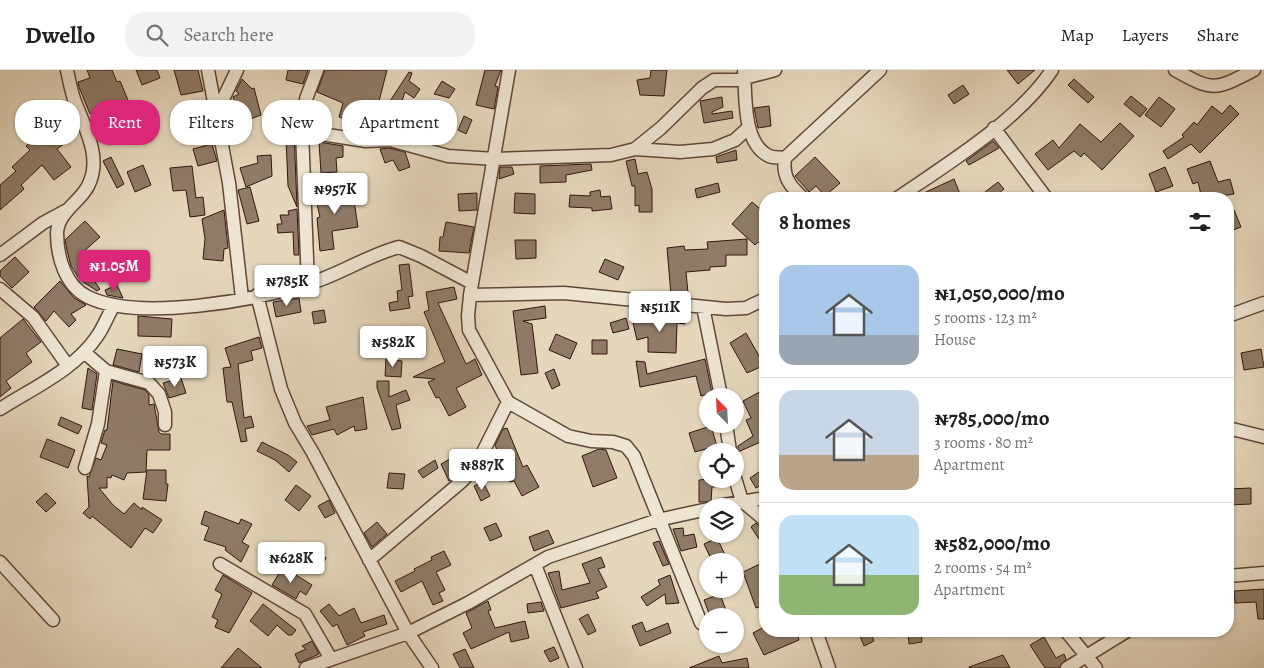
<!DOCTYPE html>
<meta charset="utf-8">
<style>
:root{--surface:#fff;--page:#f2f2f2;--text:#202124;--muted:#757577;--line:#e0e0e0;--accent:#db2777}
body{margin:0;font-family:Alegreya,serif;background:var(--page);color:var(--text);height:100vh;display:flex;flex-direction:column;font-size:19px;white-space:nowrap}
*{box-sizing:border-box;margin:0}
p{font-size:16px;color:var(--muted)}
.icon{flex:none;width:28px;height:28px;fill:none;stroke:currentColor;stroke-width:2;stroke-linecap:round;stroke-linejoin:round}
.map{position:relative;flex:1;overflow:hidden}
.side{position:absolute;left:759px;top:122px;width:475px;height:445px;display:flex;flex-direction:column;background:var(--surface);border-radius:20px;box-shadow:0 1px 4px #0004}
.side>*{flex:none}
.top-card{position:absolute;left:15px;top:30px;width:475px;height:45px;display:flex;gap:10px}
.needle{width:32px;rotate:336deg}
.controls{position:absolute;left:699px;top:318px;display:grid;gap:10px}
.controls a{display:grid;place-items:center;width:45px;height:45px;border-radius:50%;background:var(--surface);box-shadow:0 1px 4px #0004;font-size:25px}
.price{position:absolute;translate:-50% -42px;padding:0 11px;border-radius:5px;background:#fff;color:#222;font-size:16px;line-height:32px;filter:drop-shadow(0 1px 2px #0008)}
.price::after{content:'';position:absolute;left:50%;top:30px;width:15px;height:11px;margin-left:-8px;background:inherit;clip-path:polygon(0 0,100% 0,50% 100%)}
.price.active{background:var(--accent);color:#fff}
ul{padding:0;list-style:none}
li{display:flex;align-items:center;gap:15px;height:125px;padding:0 20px}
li+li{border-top:1px solid var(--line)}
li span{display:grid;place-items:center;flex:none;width:140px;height:100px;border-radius:15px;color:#555}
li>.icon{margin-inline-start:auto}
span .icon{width:60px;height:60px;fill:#fffc;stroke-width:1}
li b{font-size:21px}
h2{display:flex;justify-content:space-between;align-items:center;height:60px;padding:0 20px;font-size:21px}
.tag{padding:0 18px;border-radius:20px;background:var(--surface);box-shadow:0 1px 4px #0004;font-size:18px;line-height:45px}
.tag.active{background:var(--accent);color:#fff}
header{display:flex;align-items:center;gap:30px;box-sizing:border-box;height:70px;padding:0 25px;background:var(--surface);border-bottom:1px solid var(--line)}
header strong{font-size:24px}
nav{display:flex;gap:28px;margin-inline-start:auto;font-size:18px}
.search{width:350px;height:45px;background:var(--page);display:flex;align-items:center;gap:12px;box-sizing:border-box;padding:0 18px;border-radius:20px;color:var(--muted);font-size:19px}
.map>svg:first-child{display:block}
</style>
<header>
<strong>Dwello</strong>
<div class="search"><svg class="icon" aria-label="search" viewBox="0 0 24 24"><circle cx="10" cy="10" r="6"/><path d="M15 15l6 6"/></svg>Search here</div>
<nav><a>Map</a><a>Layers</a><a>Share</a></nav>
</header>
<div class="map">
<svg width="1264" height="598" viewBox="0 0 1264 598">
<rect width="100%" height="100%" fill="#e5d7bc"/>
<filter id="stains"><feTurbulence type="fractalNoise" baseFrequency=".004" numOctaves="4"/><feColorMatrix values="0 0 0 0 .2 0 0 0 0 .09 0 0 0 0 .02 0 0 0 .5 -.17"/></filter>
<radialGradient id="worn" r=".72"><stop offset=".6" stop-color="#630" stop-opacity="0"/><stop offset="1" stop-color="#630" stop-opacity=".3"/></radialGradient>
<path fill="#8f7b68" stroke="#32170d" d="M87 0H112L117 12 120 11 130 35 134 33 141 50 103 66 93 43 90 44 79 17 78 12 90 8Z
M136 0H157L160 8 142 15Z
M174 0H198L203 21 181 25Z
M288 0H308L303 14 286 10Z
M325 0H387L378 35 361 31 354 52 339 47 343 33 317 22Z
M485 0H501L495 16 498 17 494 39 476 35Z
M651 0H667L664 26 640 25 637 10 650 8Z
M1007 0H1035L1018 14Z
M409 2 412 3 409 11 420 19 414 28 405 22 396 49H398L395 63 375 59 377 51Z
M242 9 252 19 254 18 261 45 229 57 226 47 239 43 233 27 239 24 236 21Z
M1074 9 1094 27 1088 33 1068 15Z
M442 11 455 19 449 28 434 24Z
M963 15 969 24 954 34 948 25Z
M1131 26 1147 39 1140 47 1124 34Z
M722 27 723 37 712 42V44L732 41 733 48 704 53 700 31Z
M1159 27 1175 39 1161 57 1145 45Z
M1230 35 1239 44 1200 83 1191 74 1168 89 1163 81 1184 67 1182 65 1194 52 1197 55 1212 36 1222 44Z
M769 36 771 56 758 58 754 38Z
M296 42 294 61 297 137 288 116 285 44Z
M464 46 472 50 466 64 458 60Z
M59 51 72 68 57 79 71 97 54 110 42 95 21 115 24 119 0 140V115L16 101 12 97 30 80 26 76Z
M1120 53 1134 66 1102 100 1084 83 1081 87 1074 81 1048 100 1035 84 1053 70 1059 78 1080 54 1101 72Z
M993 71 999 78 969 95 966 91Z
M319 72 343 76V87L336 88 337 102 321 103Z
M212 74 217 91 198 96 193 79Z
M389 78 405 82 410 97 399 101 393 90 385 93 380 79Z
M736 80 737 90 717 93 716 87Z
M271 85 272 106 246 117 240 98 258 93 257 86Z
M111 87 124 114 117 118 103 91Z
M815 87 840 113 825 126 816 116 809 122 795 106Z
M635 89 638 104 647 102 652 119V142H639V135L635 136V116H632L626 91Z
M1210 91 1218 112 1230 109 1234 124 1202 129 1198 112 1193 114 1187 99Z
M591 94 592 100 566 105V112L540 113V96Z
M143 95 151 115 135 122 127 102Z
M192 96 196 128 203 127 205 145 190 147 186 120 173 121 170 98Z
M500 97H512L514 104 499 109Z
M1165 97 1173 116 1156 122 1149 104Z
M954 109 960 124 952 128 951 124 940 129H911Z
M998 112 1004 119 992 129H976Z
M718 113 720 122 697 128 695 119Z
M250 117 259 151 247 154 238 120Z
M352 117 358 157 332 161 334 179 320 181 317 148 320 147 315 125Z
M600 120 601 127 610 126 612 139 592 141V138L569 137 570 125 590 126V122Z
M477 123V140L459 141 458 124Z
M515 123 535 124V144L514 143Z
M752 132 765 143V179L758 172 755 175 732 154Z
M297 139 299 185H294L293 162 278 163 277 154H282L280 145H289L288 141Z
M224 140 228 178 224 179 223 191 203 189 205 169 202 149Z
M1234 140 1241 157 1233 160 1228 142Z
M85 151 100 167 83 182 93 197 87 201 100 219 97 221 80 210 71 196 67 180 65 170Z
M446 152 474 157 469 183 439 181 440 167H443Z
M747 169V185H726V196L710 197V200L686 202 688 223 671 225 667 178 684 176 685 180 708 179 707 172Z
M515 170H536V188L516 189Z
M15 187 29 202 12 218 0 206V201Z
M605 189 624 197 618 210 599 202Z
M409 194 413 226 408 227 410 238 390 241 389 233 398 231 397 221 402 220 399 195Z
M60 211 74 228 86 235 71 244 76 250 69 257 54 241 46 251 34 237Z
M117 215 123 228 107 225 105 220Z
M454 217 457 229 438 233 466 294 475 289 482 305 456 318 466 337 449 346 439 327 436 328 428 312 435 309 413 307 445 292 424 242 429 240 426 222Z
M299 228 301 242 276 247 273 232Z
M545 236 546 248 523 251 532 254 538 303 521 305 513 241Z
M324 240 326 252 314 254 312 242Z
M673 244 686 245 685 254 677 253 676 283 648 282V267L637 270 633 253Z
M138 246 172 249 171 267 138 266Z
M626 248 629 259 613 263 610 253Z
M23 249 41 272 26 283 32 292 6 311 11 318 0 327V268Z
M746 263 759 286 765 284V295L747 303 730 273Z
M556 264 577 273 570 289 549 280Z
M259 267 262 278 251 281 253 290 238 294 244 348 251 346 254 357 245 359 247 371 241 372 232 332H227L223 298 231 297 225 278Z
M592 270H607V284H592Z
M117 279 142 284 139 302 113 295Z
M195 279 199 298 178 302 175 284Z
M1261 279 1264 297 1244 300 1241 283Z
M386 289 402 291 401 307 385 306Z
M705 289 712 323 701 326 696 306 640 317 636 291 645 292 647 304Z
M88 298 97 304 92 340 82 338Z
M554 299 560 315 552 319 545 303Z
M181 308 186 323 169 328 163 313Z
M113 311 145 320 149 325V335L154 334 159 362 161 364H170V380H147L146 402 127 403 124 410 112 405 111 408 107 407V418H99L113 435 124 444 134 433 142 440V437L162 450 153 463 145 458 131 478 92 446 90 449 83 443 89 437 87 406 89 407 96 388 101 390 107 375 101 373 105 360H107Z
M377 311H389V327L406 320 410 330 396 335 401 358 392 360 377 318Z
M765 319V370L738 382V376L753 366 746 350 751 348 743 331Z
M363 327 367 359 355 361 354 356 337 365 334 359 312 365 307 356 330 350 326 337Z
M61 347 82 356 78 364 58 355Z
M711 356 717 376 695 382 689 363Z
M507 358 523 397 527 395 539 417 522 426 514 411 510 412 495 375 503 359Z
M47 369 75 380 68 398 40 387Z
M262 372 288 385 297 392 289 402 275 390 257 381Z
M599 379 606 380 617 408 593 417 582 386Z
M450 389 458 404 449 411 441 394Z
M435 390 438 398 423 408 418 401Z
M147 400H166V414H168L166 431 143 429Z
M759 402 765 413 756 418 750 408Z
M389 403 405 404 403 419 387 418Z
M709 409H727L729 416 712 417 711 432H699V410Z
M483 412 490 426 481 431 474 416Z
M296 415 311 426 299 441 285 430Z
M1251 418V434L1228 435V419Z
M46 423 56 433 46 442 36 432Z
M329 430 335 443 325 448 318 436Z
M205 441 239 454 241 449 252 454 242 472 249 476 241 492 225 480 226 477 204 470 209 457 201 454Z
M377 452 387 464 372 477 364 463Z
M496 453 502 466 490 471 484 458Z
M756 453 765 462V478L751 457Z
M683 458 684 466 694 464 697 477 681 481 673 459Z
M548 460 554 473 534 481 529 467Z
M717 468 728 491H712L704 474Z
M659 471 669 494 663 496 653 473Z
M300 474 326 488 320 498 294 485Z
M444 481 451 495 436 502 445 520 439 523 443 531 433 535 422 511 401 522 395 511 415 501 414 499 432 490 431 487Z
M601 487 605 497 598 499 607 517 596 522 599 528 561 538 548 503 559 501 562 520 590 513 582 494Z
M762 493 765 499V535L756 538 743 502Z
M283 497 312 515 306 525 300 521 296 529 272 515Z
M223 505 252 523 229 563 215 557 218 550 212 547 222 524 215 520Z
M670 505 679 533 666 534 665 524 647 536 641 527 660 515 658 510Z
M1264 519V549H1258L1256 532 1235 533 1234 521Z
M720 524 727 543 710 546 704 530Z
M488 531 491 540 488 541 495 558 525 551 529 568 511 572 509 562 471 579 463 563 472 558 466 543Z
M541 532 544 541 528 543 527 534Z
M263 534 296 560 292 565H288L277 555 268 566 250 551Z
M329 534 339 546 354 538 361 553 384 545 387 554 363 562 365 566 347 575 337 554 333 557 320 541Z
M588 544 596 561 588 565 579 549Z
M642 552 646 562 668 553 671 563 640 576 632 556Z
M764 557 765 561H796L799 570 764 585 753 563Z
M858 561H870L874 571 864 576Z
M908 561H921L922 572 909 574Z
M1044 567 1056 588 1064 584 1066 589 1059 598H1045L1030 575Z
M312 571 319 584 299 593 295 584 306 579 302 576Z
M554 577 559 588 550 592 544 581Z
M238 578 262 598H221Z
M465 579 474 598H460L453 584Z
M1003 585 1010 598H969V597Z
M719 586 722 593 747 588 749 598H689Z"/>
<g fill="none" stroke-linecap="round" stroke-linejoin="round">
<defs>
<path id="minor" d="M67 0C69 10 71 20 74 29 84 57 103 87 88 116 80 132 58 142 57 163 57 186 65 216 88 227 139 252 255 230 308 214 339 205 368 185 399 177L421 186 472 213
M208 0 229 113 242 228
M509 0 470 225 468 246 469 260 508 332 568 366 591 371 613 372 626 376 634 386 701 553
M744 0C746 25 742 73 769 86 773 88 780 87 785 88
M1175 0C1214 22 1215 20 1254 0
M216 44 237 0
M994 58 1047 129
M302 61 366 71 390 70 448 86 495 89 611 85 635 79 680 82 713 79 735 70 748 58
M635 79 661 58 702 18 714 10H737L775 0
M804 129C790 116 782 107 785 88L880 0
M896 129C947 94 1018 51 1052 0
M0 185 43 153 67 140
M308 214 302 61 306 29 317 0
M0 219 33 247 68 296
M257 225 281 319 295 353 313 383 408 563 432 598
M470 225 564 223 726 239 746 238 765 229
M703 237 721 326
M1228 246 1264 233
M84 282 106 301 149 313 159 324 165 342V355
M0 339C33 318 76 299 98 265 104 256 108 245 114 235
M726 354 730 381
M1228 358 1264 367
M85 398 98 354 106 301
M735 408 742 431 765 450
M718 436 765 428
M369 490 461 412 476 396 508 332
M0 492 53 550
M220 494 305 544 331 589
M535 495 576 598
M1228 506 1264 503
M816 561 829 598
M1066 561 1096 598
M306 598 408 563 468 533 548 487 658 450 708 439
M1067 598 1127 561"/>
</defs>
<use href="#minor" stroke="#5f4739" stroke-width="15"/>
<use href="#minor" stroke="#eee5d3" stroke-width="12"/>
</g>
<rect width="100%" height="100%" filter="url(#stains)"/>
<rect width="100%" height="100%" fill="url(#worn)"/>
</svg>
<div class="controls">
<a><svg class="needle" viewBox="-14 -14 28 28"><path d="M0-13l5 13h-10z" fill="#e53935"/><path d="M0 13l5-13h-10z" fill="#757577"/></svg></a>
<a><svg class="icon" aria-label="locate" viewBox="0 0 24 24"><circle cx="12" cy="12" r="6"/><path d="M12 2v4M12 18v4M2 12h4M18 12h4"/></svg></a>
<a><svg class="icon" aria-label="layers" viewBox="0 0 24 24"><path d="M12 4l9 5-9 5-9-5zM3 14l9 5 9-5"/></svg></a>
<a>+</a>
<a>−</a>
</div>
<b class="price" style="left:335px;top:145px">₦957K</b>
<b class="price active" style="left:114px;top:222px">₦1.05M</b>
<b class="price" style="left:287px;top:237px">₦785K</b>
<b class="price" style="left:660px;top:263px">₦511K</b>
<b class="price" style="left:393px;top:298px">₦582K</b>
<b class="price" style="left:175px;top:318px">₦573K</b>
<b class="price" style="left:482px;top:421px">₦887K</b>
<b class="price" style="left:291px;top:514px">₦628K</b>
<div class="top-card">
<a class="tag">Buy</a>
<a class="tag active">Rent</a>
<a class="tag">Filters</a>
<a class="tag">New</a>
<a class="tag">Apartment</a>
</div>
<section class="side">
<h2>8 homes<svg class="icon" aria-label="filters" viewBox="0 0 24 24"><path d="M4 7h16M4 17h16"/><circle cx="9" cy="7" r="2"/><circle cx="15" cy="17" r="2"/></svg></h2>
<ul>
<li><span style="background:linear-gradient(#a9c7e8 70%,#9aa5b1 0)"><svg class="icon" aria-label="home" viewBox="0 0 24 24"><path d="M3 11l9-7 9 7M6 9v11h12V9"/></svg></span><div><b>₦1,050,000/mo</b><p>5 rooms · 123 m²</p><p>House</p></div></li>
<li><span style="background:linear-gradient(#c9d6e8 65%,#b9a48a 0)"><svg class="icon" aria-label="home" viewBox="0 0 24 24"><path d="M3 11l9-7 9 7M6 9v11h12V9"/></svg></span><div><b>₦785,000/mo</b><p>3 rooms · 80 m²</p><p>Apartment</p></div></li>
<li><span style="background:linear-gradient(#bfe0f5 60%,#8fb573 0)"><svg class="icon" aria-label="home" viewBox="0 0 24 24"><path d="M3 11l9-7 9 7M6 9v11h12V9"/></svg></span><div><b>₦582,000/mo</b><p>2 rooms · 54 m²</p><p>Apartment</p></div></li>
</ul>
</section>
</div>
